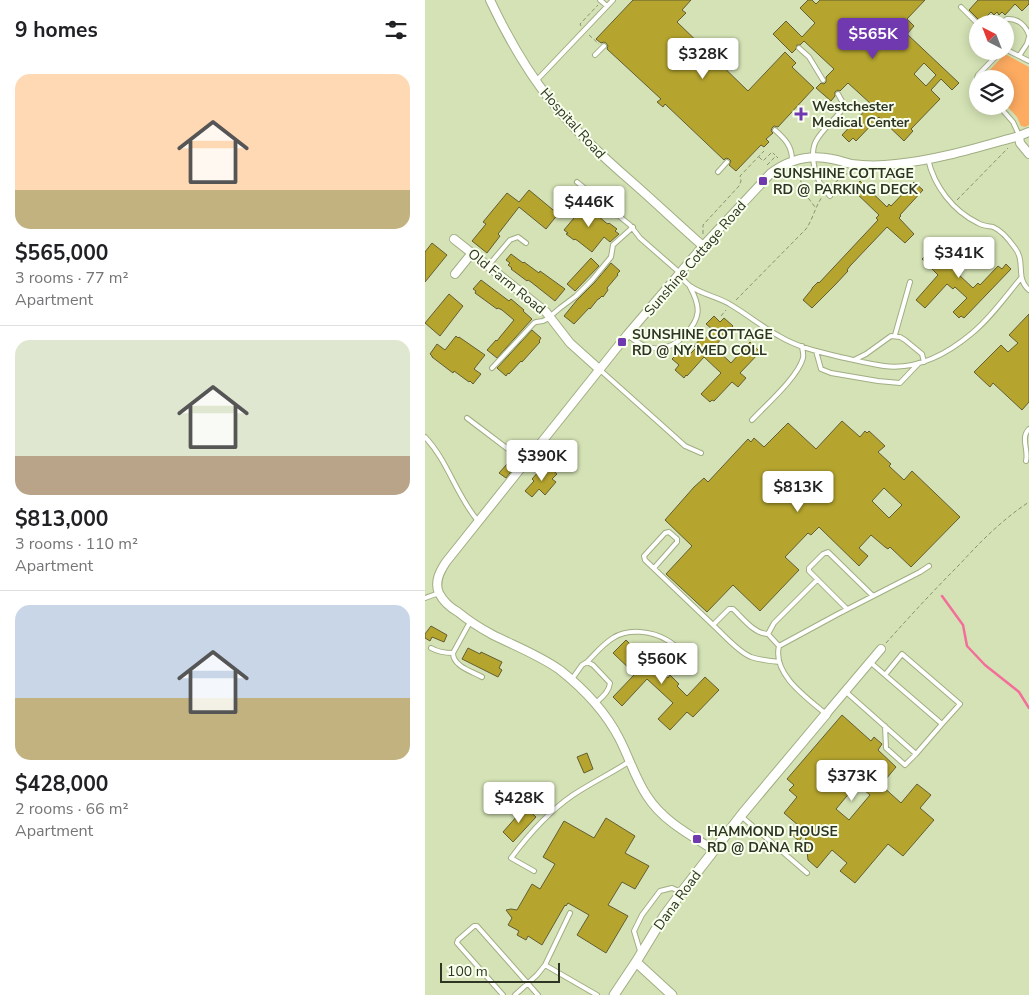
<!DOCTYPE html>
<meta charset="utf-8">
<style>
:root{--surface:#fff;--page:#f6f6f6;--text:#202124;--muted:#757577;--line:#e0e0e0;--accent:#7139b0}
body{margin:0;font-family:"Nunito Sans",sans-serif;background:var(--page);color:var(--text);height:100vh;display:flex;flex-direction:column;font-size:19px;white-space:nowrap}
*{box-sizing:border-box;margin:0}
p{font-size:16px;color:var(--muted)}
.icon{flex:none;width:28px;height:28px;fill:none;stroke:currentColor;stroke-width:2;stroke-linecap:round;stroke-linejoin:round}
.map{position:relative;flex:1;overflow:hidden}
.side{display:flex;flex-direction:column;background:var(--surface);width:425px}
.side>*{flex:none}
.needle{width:32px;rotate:318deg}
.fabs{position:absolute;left:544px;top:15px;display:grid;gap:10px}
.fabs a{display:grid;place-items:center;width:45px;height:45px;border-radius:50%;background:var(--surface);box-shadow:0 2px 12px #0003;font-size:25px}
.scale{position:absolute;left:15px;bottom:12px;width:120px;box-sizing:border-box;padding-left:5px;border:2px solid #2f3523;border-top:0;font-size:14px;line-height:18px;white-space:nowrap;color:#2f3523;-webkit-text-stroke:4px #f9ffed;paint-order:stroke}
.price{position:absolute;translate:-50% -42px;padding:0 11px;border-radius:5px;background:#fff;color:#222;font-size:16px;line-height:32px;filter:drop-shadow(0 1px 2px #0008)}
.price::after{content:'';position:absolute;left:50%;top:30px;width:15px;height:11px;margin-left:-8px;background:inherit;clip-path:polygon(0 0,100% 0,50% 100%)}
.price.on{background:var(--accent);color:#fff}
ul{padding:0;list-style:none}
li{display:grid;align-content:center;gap:10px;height:265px;padding:0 15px}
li+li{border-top:1px solid var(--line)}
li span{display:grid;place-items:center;height:155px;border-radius:15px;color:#555}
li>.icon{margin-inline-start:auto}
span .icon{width:90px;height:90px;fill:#fffc;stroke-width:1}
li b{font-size:21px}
h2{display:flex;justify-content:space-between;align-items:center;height:60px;padding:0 15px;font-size:21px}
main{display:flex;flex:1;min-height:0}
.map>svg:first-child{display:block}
</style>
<main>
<section class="side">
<h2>9 homes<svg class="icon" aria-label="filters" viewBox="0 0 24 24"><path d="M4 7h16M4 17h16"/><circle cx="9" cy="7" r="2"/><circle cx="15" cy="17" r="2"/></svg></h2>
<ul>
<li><span style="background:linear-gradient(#ffd9b3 75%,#c2b280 0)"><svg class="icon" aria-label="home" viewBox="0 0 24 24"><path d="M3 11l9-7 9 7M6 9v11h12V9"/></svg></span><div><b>$565,000</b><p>3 rooms · 77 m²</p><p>Apartment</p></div></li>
<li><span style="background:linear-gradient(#dfe7d0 75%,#b9a48a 0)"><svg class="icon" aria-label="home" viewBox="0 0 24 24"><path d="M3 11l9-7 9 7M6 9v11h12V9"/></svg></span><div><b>$813,000</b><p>3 rooms · 110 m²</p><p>Apartment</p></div></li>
<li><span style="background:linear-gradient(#c9d6e8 60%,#c2b280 0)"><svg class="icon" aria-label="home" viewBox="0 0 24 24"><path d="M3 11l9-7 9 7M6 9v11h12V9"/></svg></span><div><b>$428,000</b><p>2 rooms · 66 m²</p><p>Apartment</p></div></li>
</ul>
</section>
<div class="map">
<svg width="604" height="995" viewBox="0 0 604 995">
<rect width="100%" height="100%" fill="#d4e2b5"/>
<path fill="#fdab61" d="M579 55H582L604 67V125L600 127 596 126 592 117 580 104V79H557L559 76Z"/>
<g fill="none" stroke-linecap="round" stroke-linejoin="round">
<path stroke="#f36f9a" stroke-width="2.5" d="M517 596 538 625 542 646 560 665 594 692 604 708"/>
</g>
<path fill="#b5a52f" stroke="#635d33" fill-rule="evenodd" d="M208 0H266L257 10 261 13 252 22 282 51 284 48 289 53 287 56 323 91 360 52 371 63 367 67 389 88 353 127 349 126 347 128 346 131 348 133 341 139 344 142 339 147 336 145 311 171 304 165 306 161 304 159 301 158 299 160 240 104 238 107 232 102 236 99 182 49 183 46 181 43 179 42 176 43 171 39Z
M383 0H387L391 4 395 0H500L482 19 489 26 482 34 534 83 527 90 516 79 506 90 515 99 486 129 488 131 479 141 454 117 431 141 428 138 424 142 417 135 446 104 423 83 415 91 413 90 410 92V96L406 101 391 88 396 83 399 84 401 82V77L409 69 379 41 375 45H372L371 49 367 53 348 34 361 21 377 37 390 23 375 8ZM499 63 511 75 501 86 489 74Z
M553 0H604V4L597 11 590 4 580 15 577 12 574 15 572 12 569 15 566 12 556 22 544 10Z
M435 181 462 207 464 204 466 206 489 182 498 190 475 215 476 216 474 218 489 234 480 243 462 227 425 266 422 270 423 271 410 285 387 308 378 300 387 289V288L393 282 394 283 453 220 451 218 454 215 427 189Z
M104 190 133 214 121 229 94 207 73 234 75 236 62 253 47 241 61 224 58 222 82 193 94 202Z
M151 203 154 205V204L164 213 165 212 168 215 170 213 180 222 183 224 184 223 192 229 190 231 194 234 185 242 179 237 167 252 153 241 150 239 149 240 141 234 143 233 139 230 149 218 143 212Z
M548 239 556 247 534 270 535 271 533 274 548 288 553 283 555 285 573 266 577 269 581 264 586 269 539 318 536 316 534 318 528 312 542 298 530 287 528 289 522 284 500 308 491 300 513 275 497 259 507 249 523 264Z
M7 243 22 255 0 282V252Z
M86 254 98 263 99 262 114 273 115 271 140 289 130 301 106 282 103 280 102 281 86 269 87 268 83 265 85 263 81 260Z
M166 258 174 266 150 291 142 284Z
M186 263 195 271 192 274 193 275 182 288 183 290 178 297 177 296 174 299H173L165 309 164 308 149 324 139 316 152 300 170 282Z
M56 280 84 301 86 299 99 310 98 311 107 319 72 358 62 350 71 340 72 341 75 337 89 320 77 310 73 308 72 309 50 293 51 291 48 289Z
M24 294 38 306 15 336 0 323Z
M604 314V402L597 410 568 383 565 387 549 372 576 345 583 352 593 343 584 335Z
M289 316 295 322 299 318 308 326 289 347 306 363 325 342 335 352 315 373 321 378 313 387 307 382 289 401 287 400 285 402 276 394 296 373 279 357 262 376 261 375 259 378 250 370 254 365 247 359 255 351 262 357 271 348 269 346 277 337 279 340 288 330 281 324Z
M107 330 116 338 114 341 115 342 97 362 96 361 84 374 83 373 81 376 72 368Z
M31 336 33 338 34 337 60 355 49 369 56 374 48 384 45 381 44 382 29 371 28 373 7 357V356L5 354 12 344 20 350Z
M417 421 435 437 440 431 442 433 444 431 460 446 453 452 466 464 464 466 479 480 487 471 535 517 486 567 465 547 463 549 460 547 446 535 434 548 443 556 434 566 394 527 386 535 383 533 360 557 374 570 335 611 308 585 282 612 241 574 267 546 240 520 269 487 279 478 283 482 323 439 326 442 329 438 339 447 363 423 391 449ZM459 488 477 505 464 518 447 501Z
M82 464 88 469 81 478 74 473Z
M122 465 132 474 127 479 131 482 120 495 114 489 107 497 100 491 109 481 107 479 114 471 115 472Z
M6 626 22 635 19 642 7 637 5 641 0 638V634Z
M201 640 210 649 207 653 218 663 233 647 235 648 237 646 245 654 233 668 243 678 245 675 254 684 252 686 262 696 280 677 294 690 268 717 262 712 245 730 233 719 248 703 222 679 197 706 188 697 210 674 188 653Z
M43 648 55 654 56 652 77 662 74 668 77 670 73 677 37 659Z
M417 715 446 741 449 737 457 744 453 750 471 767 456 785 476 803 492 784 506 795 495 808 509 820 478 856 463 844 430 883 415 871 422 863 407 850 392 868 383 860 380 833 374 841 366 834 374 826 359 813 372 797 364 790 369 785 362 779ZM432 784 445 795 424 820 411 809Z
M162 753 168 769 159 773 152 757Z
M100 807 111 817 88 842 78 832Z
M181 818 210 836 200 853 224 866 210 889 197 882 183 905 203 916 181 953 152 935 164 915 143 903 141 906 140 905 117 945 103 936 101 940 92 935 94 931 83 925 87 918 81 910 86 909 92 910 107 884 115 889 130 864 118 857 139 821 169 838Z"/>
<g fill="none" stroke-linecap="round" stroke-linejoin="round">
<defs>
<path id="service" d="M175 0 182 6
M536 7 553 24
M575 24 582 19C593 18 601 26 604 35
M374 48 384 57 398 80
M580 49 604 61
M170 55 179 46
M594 56 602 44 604 37
M111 81 188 0
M552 83V78L553 75 576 51
M574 106 588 122 594 135
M350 130C360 139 367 146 367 160
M503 159C509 186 528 211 553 223 558 226 563 226 568 227 576 230 585 241 590 248 601 262 590 278 604 290
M293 172 302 162
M152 182 205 225 215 238 255 273
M405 196C401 192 398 187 395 183 389 172 385 152 391 141 398 128 411 119 419 107L418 103 413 94
M63 266 85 240 93 237 101 243
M254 275C258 279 261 283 265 286 278 295 294 297 306 305 323 315 337 327 354 336 372 347 394 352 415 357 429 360 444 364 459 366 491 370 522 354 546 334 565 319 580 297 596 278
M202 335C222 351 241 355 260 335 276 318 276 307 265 287
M470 335 485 282
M391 351 396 369 406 373 453 381 475 383 494 363
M429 360 441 354 466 336 475 337 480 340 497 354 499 362
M67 368 109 323 111 322 118 321 122 319 135 308 151 296 167 280 186 257 188 245 208 227
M174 369 249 436 260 446 276 453
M42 418 100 462
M327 420C341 405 373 377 378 358 379 354 377 349 377 346
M0 437C23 461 31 495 53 521
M601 461C604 450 595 438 604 429
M229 568 252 542V539L244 532 240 533 219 556 220 560 288 625 304 609H308C317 617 329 634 343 634
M0 598 14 593
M422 609 384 571V568L398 554 403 552 448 596
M45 622 28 653C28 666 46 671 57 677
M288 625C298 634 313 652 326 657 335 660 345 661 354 662
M354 646 343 634 349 623 392 580
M6 648C13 652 19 653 28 653
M162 662C170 654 178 644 188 638 203 628 227 631 242 640 251 645 258 653 266 660
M445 662 517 724 535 704 477 654 460 675
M147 679 157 665 162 662 168 665 185 683C184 692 177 697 171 703
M420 691 491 754 517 724
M401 714C382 698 347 674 354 646L413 614 495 572 504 566
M460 726 461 748 480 765 491 754
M316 816 382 873
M109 871 86 858C104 834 123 812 148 795 166 783 187 773 205 761
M215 951 209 931 217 915 235 891 247 888 256 892
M120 965 172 995
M78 995 32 943 33 940 49 926H52L113 995
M90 995 112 975 120 965 145 913"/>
<path id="minor" d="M65 0C82 36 101 70 126 101 150 131 178 157 207 182 231 203 254 225 278 246
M594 136 595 143 604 154
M29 239 121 312 145 343 174 369
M30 274 47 253
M401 714 456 649
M289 850C265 835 238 821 222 796 210 778 204 757 194 738 180 711 159 689 135 670 114 655 90 646 68 635 55 628 44 621 33 612 26 608 18 601 14 593 9 582 15 571 21 562L202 335 278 246 346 173C365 159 384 154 407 159 413 160 419 162 426 164 441 166 456 166 471 164 513 160 554 147 594 136L604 132"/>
<path id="tertiary" d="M211 962 247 995
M189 995 211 962 239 916 259 889 318 813 401 714"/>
</defs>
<use href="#service" stroke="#a1ae83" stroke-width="6"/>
<use href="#minor" stroke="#a1ae83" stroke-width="10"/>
<use href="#tertiary" stroke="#a1ae83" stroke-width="11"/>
<path stroke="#899373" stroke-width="1" stroke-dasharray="4 2.5" stroke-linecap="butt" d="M156 26 155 24 173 5
M164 35 174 44
M334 157 338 161 347 152 350 155
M342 165 351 156 353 158
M367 171 375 179 381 195 390 207
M405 186 423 173
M532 200 583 148
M278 234V225L314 186 316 181 315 176 339 151
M311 300 381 229C388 219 390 207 397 197
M296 316 301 310
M461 643C485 616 510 589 535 564 556 541 578 519 604 502"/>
<use href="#service" stroke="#fff" stroke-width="4"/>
<use href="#minor" stroke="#fff" stroke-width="8"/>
<use href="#tertiary" stroke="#fff" stroke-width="9"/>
</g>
<g fill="#7139b0" stroke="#f9ffed" stroke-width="2">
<path d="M373.5 106.5h5v5h5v5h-5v5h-5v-5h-5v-5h5z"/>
<rect x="333" y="176" width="10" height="10" rx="2.5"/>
<rect x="192" y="337" width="10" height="10" rx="2.5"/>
<rect x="267" y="834" width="10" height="10" rx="2.5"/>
</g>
<g text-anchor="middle" stroke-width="4" stroke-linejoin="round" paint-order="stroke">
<g font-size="14" font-weight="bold" fill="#2f3523" stroke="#f9ffed" text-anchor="start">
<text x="387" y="111">Westchester<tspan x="387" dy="16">Medical Center</tspan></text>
<text x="348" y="178">SUNSHINE COTTAGE<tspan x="348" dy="16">RD @ PARKING DECK</tspan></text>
<text x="207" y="339">SUNSHINE COTTAGE<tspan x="207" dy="16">RD @ NY MED COLL</tspan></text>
<text x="282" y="836">HAMMOND HOUSE<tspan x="282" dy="16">RD @ DANA RD</tspan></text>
</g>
<g font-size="14" fill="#2f3523" stroke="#f9ffed">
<text transform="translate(148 123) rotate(48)" y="5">Hospital Road</text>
<text transform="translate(270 258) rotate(-49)" y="5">Sunshine Cottage Road</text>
<text transform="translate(82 281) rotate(39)" y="5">Old Farm Road</text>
<text transform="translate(252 900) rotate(-54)" y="5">Dana Road</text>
</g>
</g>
</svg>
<div class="fabs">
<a><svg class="needle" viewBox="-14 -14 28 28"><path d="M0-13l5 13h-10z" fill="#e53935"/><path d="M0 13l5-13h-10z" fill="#757577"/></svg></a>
<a><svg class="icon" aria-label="layers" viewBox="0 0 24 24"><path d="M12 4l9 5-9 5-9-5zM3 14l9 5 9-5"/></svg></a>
</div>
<div class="scale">100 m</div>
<b class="price on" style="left:448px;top:60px">$565K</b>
<b class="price" style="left:278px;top:80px">$328K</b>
<b class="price" style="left:164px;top:228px">$446K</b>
<b class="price" style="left:534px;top:279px">$341K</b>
<b class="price" style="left:117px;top:482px">$390K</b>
<b class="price" style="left:373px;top:513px">$813K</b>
<b class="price" style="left:237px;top:685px">$560K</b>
<b class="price" style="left:427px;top:802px">$373K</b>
<b class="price" style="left:94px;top:824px">$428K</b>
</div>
</main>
